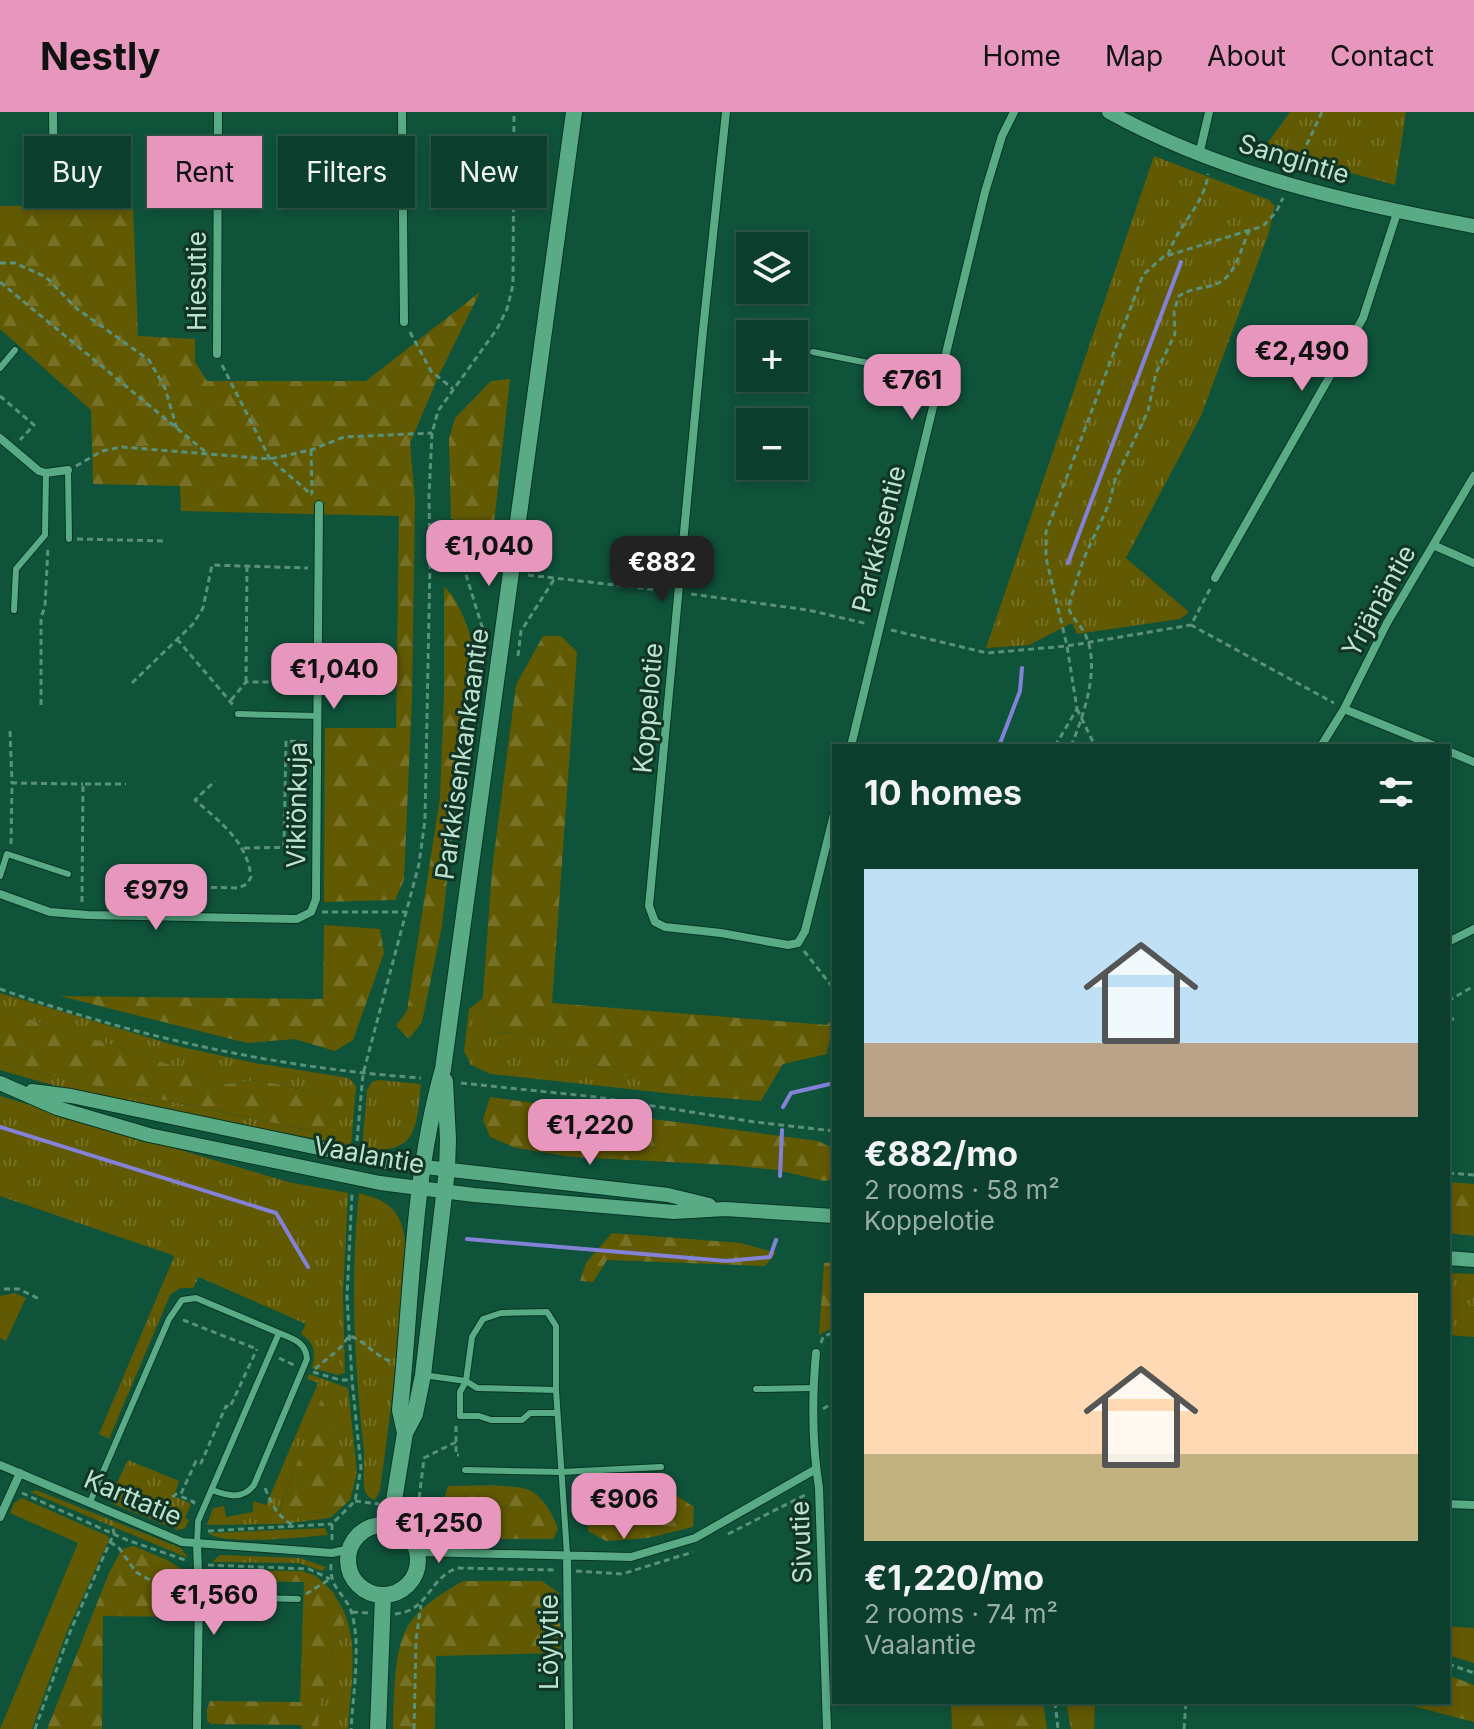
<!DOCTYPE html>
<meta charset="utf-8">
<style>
:root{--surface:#0b3e2c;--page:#194938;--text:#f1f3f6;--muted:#9aaea9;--line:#2b5748;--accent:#e797bd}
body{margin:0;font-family:Inter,sans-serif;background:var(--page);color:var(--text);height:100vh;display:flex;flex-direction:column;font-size:30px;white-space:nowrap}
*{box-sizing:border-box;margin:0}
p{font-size:26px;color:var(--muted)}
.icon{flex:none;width:44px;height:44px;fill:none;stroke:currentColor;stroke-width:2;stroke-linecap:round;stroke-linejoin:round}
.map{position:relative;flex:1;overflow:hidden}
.drawer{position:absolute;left:832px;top:632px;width:618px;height:960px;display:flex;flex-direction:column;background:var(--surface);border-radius:0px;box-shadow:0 4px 12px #0003,0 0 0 2px var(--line)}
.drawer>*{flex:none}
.hud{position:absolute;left:24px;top:24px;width:688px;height:72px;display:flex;gap:16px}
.fabs{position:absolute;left:736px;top:120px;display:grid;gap:16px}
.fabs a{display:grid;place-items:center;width:72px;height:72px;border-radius:0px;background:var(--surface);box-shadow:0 4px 12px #0003,0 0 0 2px var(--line);font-size:40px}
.price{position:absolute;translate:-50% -68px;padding:0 18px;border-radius:16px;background:var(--accent);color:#111;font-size:26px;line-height:52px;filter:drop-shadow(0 2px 4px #0008)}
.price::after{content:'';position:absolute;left:50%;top:48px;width:24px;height:18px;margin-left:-12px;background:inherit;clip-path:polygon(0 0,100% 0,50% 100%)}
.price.selected{background:#222;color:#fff}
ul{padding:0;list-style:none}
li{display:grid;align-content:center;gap:16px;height:424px;padding:0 32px}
li span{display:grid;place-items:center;height:248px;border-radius:0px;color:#555}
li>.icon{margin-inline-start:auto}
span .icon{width:144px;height:144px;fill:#fffc;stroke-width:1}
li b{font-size:34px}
h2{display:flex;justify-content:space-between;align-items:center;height:96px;padding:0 32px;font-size:34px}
.chip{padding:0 28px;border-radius:0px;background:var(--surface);box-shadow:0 4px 12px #0003,0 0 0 2px var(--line);font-size:28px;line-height:72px}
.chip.selected{background:var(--accent);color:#111}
header{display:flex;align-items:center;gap:48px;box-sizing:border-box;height:112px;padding:0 40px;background:var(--accent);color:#111}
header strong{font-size:38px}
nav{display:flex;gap:44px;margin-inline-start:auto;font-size:28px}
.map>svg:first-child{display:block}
</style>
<header>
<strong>Nestly</strong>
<nav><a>Home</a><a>Map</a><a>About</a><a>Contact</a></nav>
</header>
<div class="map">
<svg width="1474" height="1617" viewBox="0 0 1474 1617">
<defs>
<pattern id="grass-tufts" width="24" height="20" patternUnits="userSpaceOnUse" patternTransform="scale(2)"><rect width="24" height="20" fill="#625903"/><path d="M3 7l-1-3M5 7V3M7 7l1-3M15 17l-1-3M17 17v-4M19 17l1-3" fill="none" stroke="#777127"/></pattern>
<pattern id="forest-firs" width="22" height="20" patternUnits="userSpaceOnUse" patternTransform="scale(2)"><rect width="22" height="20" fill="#625903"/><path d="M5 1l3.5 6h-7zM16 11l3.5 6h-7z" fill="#777127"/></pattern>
</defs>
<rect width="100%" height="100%" fill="#0f533a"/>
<path fill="url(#grass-tufts)" d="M1290 0H1406L1395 73 1263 37Z
M1154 44 1269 88 1275 94 1268 123 1201 304 1126 446 1189 500 1180 507 1077 522 1072 511 1029 533 986 536Z
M0 881 177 934 255 951 349 966 356 974 351 1034 73 979 0 958V949L73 969 317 1020 331 977 310 979 258 968 220 973 144 943 0 898Z
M483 886 481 910 493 920 543 922 584 950 683 983 491 962 471 953 464 939 469 897Z
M378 968 421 972C416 1018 417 1043 362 1037L367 978 372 970Z
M0 984 288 1070 348 1081 343 1183 345 1261 338 1263 312 1256C316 1242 315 1230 301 1222L306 1212 199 1165 193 1176H180L170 1183 109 1327 99 1322 174 1145 172 1143 0 1084Z
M359 1081C377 1086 394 1091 401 1111 409 1133 404 1161 402 1184 397 1249 389 1314 380 1378L375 1388C371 1386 368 1385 366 1381 362 1373 365 1348 364 1338 354 1252 350 1167 359 1081Z
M1448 1161 1474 1162V1225L1448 1223Z
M309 1262 348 1276 357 1360 344 1353 325 1279 278 1401 326 1400 330 1406 282 1412 207 1413 213 1396 224 1394 226 1405 253 1400V1389L266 1393 318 1271 307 1267Z
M128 1348 179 1369 174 1384 191 1392 185 1406 189 1408 185 1416 178 1418 113 1392 110 1385Z
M36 1378 181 1436 188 1446 30 1380Z
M325 1416 328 1423C303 1425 225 1434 208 1421Z
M220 1443 300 1446 326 1455 322 1459 299 1451 212 1450Z
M333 1480C338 1489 344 1498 347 1508 358 1541 350 1583 348 1617H318L319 1596 332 1538 343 1521 344 1511Z"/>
<path fill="url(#forest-firs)" d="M133 93 138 224 195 227V250L207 269H366L480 180 439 263 410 331 415 387 412 585 404 768 395 788 324 790 325 616H396L399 404 181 399 180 374 93 372 91 298 0 217V94Z
M510 267 494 411 461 412 451 406 449 327 455 306 491 269Z
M444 475C455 482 468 513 471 527 474 544 463 560 468 578L442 814 422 910 409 927 396 914 407 899 440 685 444 582Z
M543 524H561L577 540 552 891 827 913 834 904 827 942 783 952 761 989 683 983 584 950 543 922 493 920 481 910 492 758 516 573Z
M324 813 380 817 384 841 353 928 335 939 294 927 247 931 60 884 323 887Z
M0 898 144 943 220 973 258 968 309 979 331 976 342 988 344 997 338 1006 318 1020 73 969 0 949Z
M490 985 818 1029 834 1037V1067L824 1069 777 1058 728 1053 572 1045 516 1036 490 1025 483 1008Z
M1448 1070 1474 1072V1124L1448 1121Z
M612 1121 741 1131 776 1141 765 1154 607 1148 593 1170 580 1169 586 1151Z
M834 1150V1215L819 1223 824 1151Z
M325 1277 344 1353 357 1360 350 1388 330 1406 326 1400 278 1402Z
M448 1374C467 1374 509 1372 526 1377 542 1381 553 1403 558 1417L553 1427H457C443 1407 440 1398 448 1374Z
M597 1380H671L694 1395 693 1415 648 1426 606 1429 588 1419 586 1399Z
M134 1434 167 1448 188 1461 192 1476 186 1505 103 1504 102 1617H47L109 1461 122 1437Z
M218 1458 302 1459 316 1464 333 1480 344 1511 343 1521 332 1538 319 1596 318 1617H302L301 1613 211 1612 207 1609V1597L210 1589 300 1590 304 1470 217 1469Z
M463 1469H542L559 1481 561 1541 436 1544 435 1617H393C394 1588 393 1536 409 1512 422 1493 444 1480 463 1469Z
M1448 1563 1474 1573V1610L1397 1590H1448Z
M951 1590H1043L1047 1617H952Z
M1066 1590H1095L1094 1617H1071Z"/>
<path fill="#625903" d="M15 1181 26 1186 6 1229 0 1226V1184Z
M22 1386 108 1424 109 1428 67 1519 32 1617H0L78 1431 10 1401 14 1391Z
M1448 1514 1474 1516V1551L1448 1543Z"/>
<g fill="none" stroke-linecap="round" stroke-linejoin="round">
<path stroke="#8382d8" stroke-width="4" d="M1068 451 1181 150
M999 634 1020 579 1022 556
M783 995 791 981 834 971
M0 1015 276 1101 308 1155
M780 1064 782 1018
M467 1127 726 1149 770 1145 776 1128"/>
<defs>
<path id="service" d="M813 240 939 265
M0 256 15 238
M68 358 69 427
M14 498 16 457 45 423 46 361
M238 602 318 604
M0 764 7 742 68 762
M423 1263 466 1269 477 1276 556 1278 567 1442
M756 1277 813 1276
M556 1278V1214L547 1200 501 1201 483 1207 472 1225 466 1269 460 1280V1304H479L491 1308H522L530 1301H557
M465 1358 561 1360 661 1355
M90 1390 169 1207 182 1188 196 1186 279 1221
M197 1433 198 1409 279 1221C293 1227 306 1230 307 1247L254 1373C243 1388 228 1384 212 1378
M199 1485 298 1487"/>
<path id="minor" d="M53 0 54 85
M402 0 404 210
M726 0 703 218 649 794 655 810 665 815 721 821 788 833 798 831 805 819 834 702
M1199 43 1209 0
M217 242 218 0
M0 326 39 359 46 361 68 358
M1433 433 1474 451
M1215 466 1363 206 1397 101
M1344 597 1435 634
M851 634 985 80 1002 24 1014 0
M1321 634 1344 597 1387 511 1474 364
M1448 639 1474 650
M0 782 50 800 88 803 297 807 311 800 316 787 319 393
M1448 830 1474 817
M816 1241C812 1285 812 1332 819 1376L827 1617
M0 1353 182 1430 332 1441 350 1437
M1448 1392 1474 1393
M0 1405 20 1361
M418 1440 631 1445 695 1426 816 1357
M567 1442 569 1617
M197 1617 199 1485 197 1433"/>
<path id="tertiary" d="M1109 0C1221 62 1349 91 1474 114
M0 971 57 996 149 1023 380 1071 474 1083 674 1100 725 1097 834 1104
M32 979 71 984 390 1051 668 1083 709 1093
M1448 1146 1474 1148"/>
<path id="secondary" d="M405 1321 400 1298C412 1184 412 1067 443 957L574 0
M390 1413 405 1321 415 1302 423 1263 447 1058 448 1027 445 969
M348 1448a35 35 0 1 1 70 0a35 35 0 1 1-70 0Z
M378 1617 383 1484"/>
</defs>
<use href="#service" stroke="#063624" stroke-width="8"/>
<use href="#minor" stroke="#063624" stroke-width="10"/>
<use href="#tertiary" stroke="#063624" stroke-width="16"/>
<use href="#secondary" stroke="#063624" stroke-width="18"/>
<path stroke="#59917a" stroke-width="3" stroke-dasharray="6 4" stroke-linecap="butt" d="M1294 60 1322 0
M1168 143C1177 114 1205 92 1208 62
M0 151H15L46 165 76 196 149 248 165 276 177 317
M0 170 208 342
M410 220 431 259 453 277
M222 253 270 347 312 383
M0 284 34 313 20 328
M311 338 312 382
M76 354 102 339 122 335 270 347 311 338 344 325 432 321
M77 427 165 429
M431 450 495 458
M463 453 484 521 482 543
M528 463 667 479
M1210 477 1191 513 1334 591
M691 482 808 498 868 512
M891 518 987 541 1067 534 1191 513
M177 527 234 594
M518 544 521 519 555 466
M246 570 247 454
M132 571 193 512 203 496 212 453 308 456
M231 588 246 570H307
M41 593V505L45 495 48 434
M1077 597 1095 634
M10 619 12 671
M1055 634 1077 597 1067 534 1046 446V420L1143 163 1163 145 1263 114 1276 100 1283 86
M1071 634C1084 603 1101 554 1085 522 1080 512 1072 506 1068 495L1084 446 1109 392 1115 368 1148 299 1156 261 1175 222 1174 199 1179 184C1190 176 1204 177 1216 172 1236 165 1241 135 1250 117
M11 732 12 671 83 672
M284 735 286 629 308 630
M244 736 304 735
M151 774 238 776 247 772 251 765C247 729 220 710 195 688L215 669
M82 790 83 672H126
M322 800H406
M804 839 834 877
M0 877C136 925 277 956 421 966
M1448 889 1474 874
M1448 907H1456
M461 971 596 985 755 1010 834 1019
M357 1029 363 962 419 752 425 708 430 450 429 383 432 321 438 299 497 217 507 197 513 173 514 0
M1448 1061 1474 1063
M4 1177H19L39 1187
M183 1208 257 1237
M821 1231 823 1225 834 1220
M279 1246 294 1253
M315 1257 340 1236 349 1224C361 1226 374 1243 390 1249
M313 1260 340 1268H352
M823 1297 834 1290
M456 1314V1343H459
M265 1376C272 1393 277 1404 293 1413
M22 1381 127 1428 185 1448
M355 1389 379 1392
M193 1392 194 1390 180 1384 196 1349 201 1351 226 1294 230 1295 257 1237
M407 1395 418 1396 435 1428
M418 1396 424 1346 456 1330
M149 1404 180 1379
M208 1419 332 1412
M728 1422 807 1382
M332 1428V1412L355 1389 361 1356 352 1268 347 1185 352 1081
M110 1430 119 1436 136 1460 188 1490
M331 1452C329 1478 346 1481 352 1502 361 1535 353 1583 351 1617
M208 1453 309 1457 330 1467
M576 1459 622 1462 693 1440
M306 1482 330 1467
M352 1500 368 1501
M395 1502C429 1499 428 1467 457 1456L556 1458
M1448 1552 1474 1561
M1055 1590 1058 1617
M35 1617 70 1520 114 1421 112 1412
M414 1617 416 1528 421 1493
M1184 1617 1186 1590"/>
<use href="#service" stroke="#59ab86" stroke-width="6"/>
<use href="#minor" stroke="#59ab86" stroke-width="8"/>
<use href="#tertiary" stroke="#59ab86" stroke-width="14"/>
<use href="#secondary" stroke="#59ab86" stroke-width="16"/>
</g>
<g text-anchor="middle" stroke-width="6" stroke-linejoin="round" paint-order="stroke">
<g font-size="26" fill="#bce3cf" stroke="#113425">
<text transform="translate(1294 47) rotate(17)" y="9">Sangintie</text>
<text transform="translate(197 169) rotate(-90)" y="9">Hiesutie</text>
<text transform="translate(879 427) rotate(-76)" y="9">Parkkisentie</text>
<text transform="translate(1379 489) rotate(-61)" y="9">Yrjänäntie</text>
<text transform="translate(648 596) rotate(-85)" y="9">Koppelotie</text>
<text transform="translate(462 642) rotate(-82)" y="9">Parkkisenkankaantie</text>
<text transform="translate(297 693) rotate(-89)" y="9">Vikiönkuja</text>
<text transform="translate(369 1043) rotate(10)" y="9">Vaalantie</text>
<text transform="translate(133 1386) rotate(23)" y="9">Karttatie</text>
<text transform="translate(801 1430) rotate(-92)" y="9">Sivutie</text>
<text transform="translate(549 1530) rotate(-90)" y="9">Löylytie</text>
</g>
</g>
</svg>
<div class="fabs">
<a><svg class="icon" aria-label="layers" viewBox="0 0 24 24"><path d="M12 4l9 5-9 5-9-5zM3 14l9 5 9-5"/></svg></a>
<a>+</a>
<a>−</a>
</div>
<b class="price" style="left:1302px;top:281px">€2,490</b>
<b class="price" style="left:912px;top:310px">€761</b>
<b class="price" style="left:489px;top:476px">€1,040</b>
<b class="price selected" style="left:662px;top:492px">€882</b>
<b class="price" style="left:334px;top:599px">€1,040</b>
<b class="price" style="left:156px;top:820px">€979</b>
<b class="price" style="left:590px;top:1055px">€1,220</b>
<b class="price" style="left:624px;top:1429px">€906</b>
<b class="price" style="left:439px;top:1453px">€1,250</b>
<b class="price" style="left:214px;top:1525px">€1,560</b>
<div class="hud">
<a class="chip">Buy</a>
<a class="chip selected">Rent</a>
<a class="chip">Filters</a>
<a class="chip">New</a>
</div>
<section class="drawer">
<h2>10 homes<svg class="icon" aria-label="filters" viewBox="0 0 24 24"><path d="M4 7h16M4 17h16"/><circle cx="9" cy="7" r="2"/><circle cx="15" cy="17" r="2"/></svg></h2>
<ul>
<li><span style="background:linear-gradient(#bfe0f5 70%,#b9a48a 0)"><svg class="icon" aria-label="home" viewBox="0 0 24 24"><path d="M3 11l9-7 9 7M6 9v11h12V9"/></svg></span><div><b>€882/mo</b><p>2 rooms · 58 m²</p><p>Koppelotie</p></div></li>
<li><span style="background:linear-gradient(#ffd9b3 65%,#c2b280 0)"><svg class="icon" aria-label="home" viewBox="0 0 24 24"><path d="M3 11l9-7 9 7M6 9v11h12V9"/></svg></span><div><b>€1,220/mo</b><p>2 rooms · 74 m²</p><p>Vaalantie</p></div></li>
</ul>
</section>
</div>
